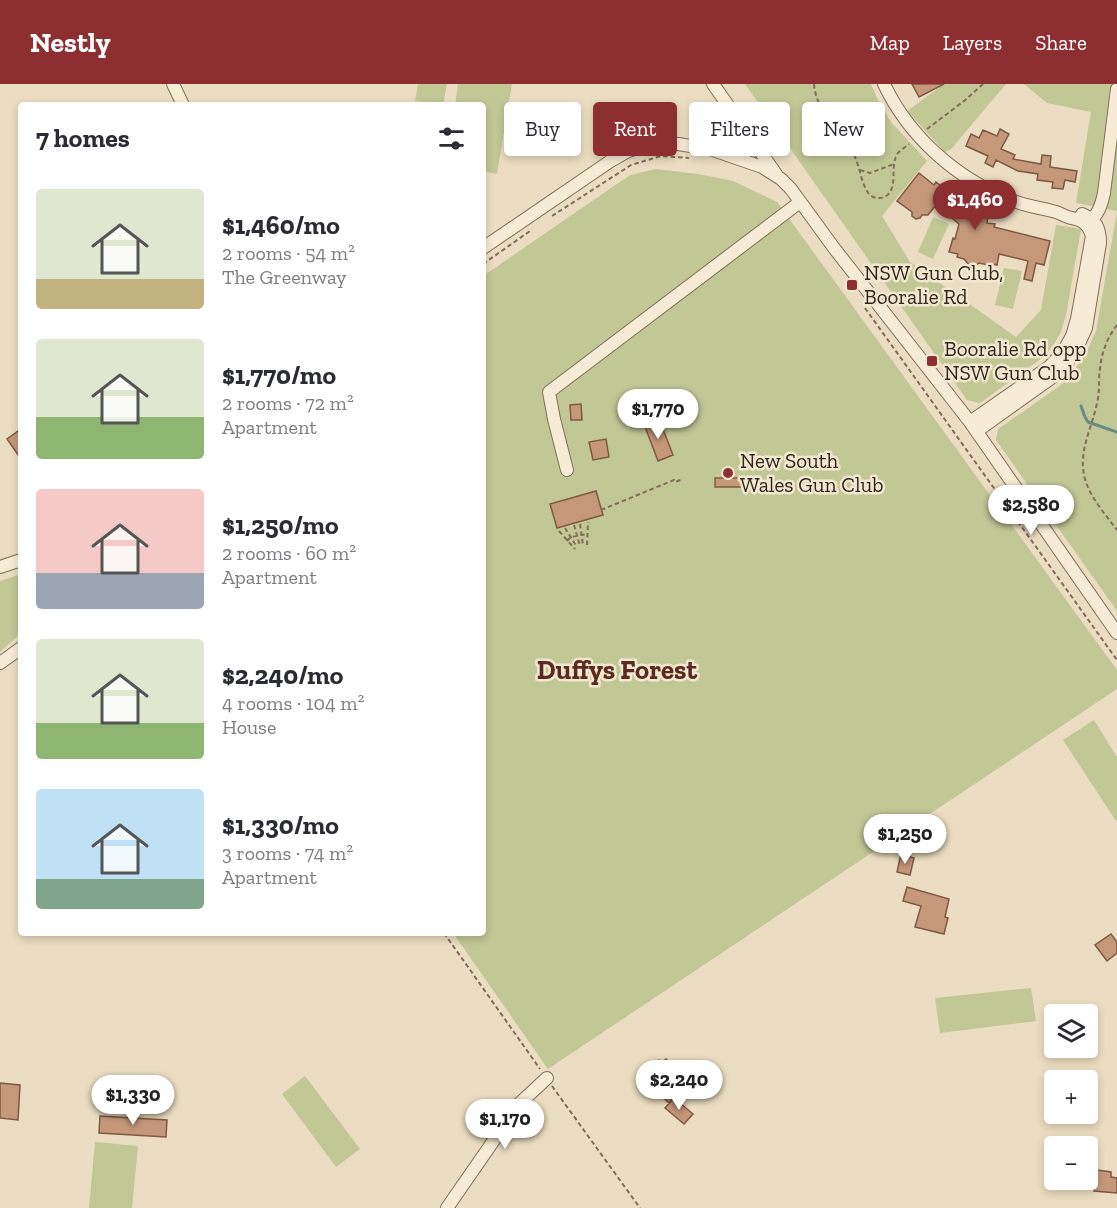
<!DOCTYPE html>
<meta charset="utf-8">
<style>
:root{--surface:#fff;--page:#f7f7f7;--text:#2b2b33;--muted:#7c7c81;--accent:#8d2f31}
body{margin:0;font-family:"Zilla Slab",serif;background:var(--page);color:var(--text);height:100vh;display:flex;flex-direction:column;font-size:22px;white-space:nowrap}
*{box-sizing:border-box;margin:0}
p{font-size:20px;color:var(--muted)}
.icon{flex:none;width:33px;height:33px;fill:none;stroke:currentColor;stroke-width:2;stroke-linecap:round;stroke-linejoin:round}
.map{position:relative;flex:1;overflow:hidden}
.details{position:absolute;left:18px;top:18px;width:468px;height:834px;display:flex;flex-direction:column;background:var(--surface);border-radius:6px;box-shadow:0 3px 9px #0003}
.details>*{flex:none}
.top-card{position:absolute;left:504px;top:18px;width:522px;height:54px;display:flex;gap:12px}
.controls{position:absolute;left:1044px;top:920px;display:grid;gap:12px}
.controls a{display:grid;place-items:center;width:54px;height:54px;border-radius:6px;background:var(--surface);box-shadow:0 3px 9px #0003;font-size:30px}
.price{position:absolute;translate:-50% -51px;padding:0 14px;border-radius:21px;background:#fff;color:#222;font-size:20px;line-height:39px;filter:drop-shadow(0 2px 3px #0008)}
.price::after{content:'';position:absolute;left:50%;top:36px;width:18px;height:14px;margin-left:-9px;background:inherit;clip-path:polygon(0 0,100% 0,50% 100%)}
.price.selected{background:var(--accent);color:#fff}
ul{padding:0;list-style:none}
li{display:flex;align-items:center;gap:18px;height:150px;padding:0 18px}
li span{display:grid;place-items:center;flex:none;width:168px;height:120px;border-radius:6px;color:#555}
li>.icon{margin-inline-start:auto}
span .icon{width:72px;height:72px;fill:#fffc;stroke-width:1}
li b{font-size:26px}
h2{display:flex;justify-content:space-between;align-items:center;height:72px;padding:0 18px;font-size:26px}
.tag{padding:0 21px;border-radius:6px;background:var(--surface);box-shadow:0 3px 9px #0003;font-size:21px;line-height:54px}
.tag.selected{background:var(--accent);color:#fff}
header{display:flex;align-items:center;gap:36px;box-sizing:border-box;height:84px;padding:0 30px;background:var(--accent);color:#fff}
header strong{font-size:28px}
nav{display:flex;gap:33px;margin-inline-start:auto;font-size:21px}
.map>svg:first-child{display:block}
</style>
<header>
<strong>Nestly</strong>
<nav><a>Map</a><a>Layers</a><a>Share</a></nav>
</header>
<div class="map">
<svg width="1117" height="1124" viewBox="0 0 1117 1124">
<rect width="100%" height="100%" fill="#eaddc1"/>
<path fill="#c2c796" d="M418 0H447L443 21 415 17Z
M458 0H512L497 90 483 87V21H455Z
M745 0H871L878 16 891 38 927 77 882 132 910 178 1016 253 1041 226 1056 141 1081 145 1066 231 1061 248 1054 260 1045 272 980 319 967 316Z
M944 0H1006L951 65 945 68 907 27Z
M1024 0H1117V127L1076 119 1091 28 1047 19Z
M656 85 698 90 733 97 777 118 1117 586V605L548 985 453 849H483V192L630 91Z
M1117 128V527L996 356 998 345 1061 301 1074 286 1086 270 1096 247Z
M933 133 949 140 933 175 918 168Z
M1004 184 1022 187 1013 225 995 221Z
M21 490V549L0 568V497Z
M1094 636 1117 673V736L1116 737 1063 656Z
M1031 904 1036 937 940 949 935 914Z
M305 992 360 1065 336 1083 282 1010Z
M95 1058 138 1062 132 1124H89Z"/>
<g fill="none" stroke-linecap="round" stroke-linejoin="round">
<path stroke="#6b8a82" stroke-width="3" d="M1081 322 1085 333 1088 338 1117 348"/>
</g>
<path fill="#c6987a" stroke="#805942" stroke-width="1.5" d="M912 0H944L919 13Z
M1000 45 1009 50 1001 65 1015 71 1013 75 1041 80 1042 71 1051 72 1050 83 1077 87 1075 98 1065 96 1063 105 1052 104 1053 98 1037 96 1038 90 1018 87 996 76 993 83 985 79 988 72 966 62 971 50 979 54 983 46 997 52Z
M919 89 934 101 936 98 946 106 942 111 957 122 950 130 977 137 979 130 988 132 987 139 995 140 994 143 1050 157 1044 181 1036 179 1032 197 1024 195 1028 177 999 170 997 181 989 179 988 181 979 179 974 182 969 181 964 175 957 173 958 170 949 168 953 154 955 155 959 140 936 121 928 131H922L920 134 916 135 912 132V128L897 117Z
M581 320 582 336H571L570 321Z
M659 335 673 371 658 377 644 340Z
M21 345V375L7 355Z
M606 355 609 373 593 376 589 358Z
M715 394H741V403H715Z
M596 407 603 431 557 444 550 420Z
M901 770 914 774 910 791 897 788Z
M907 803 949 815 945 833 948 834 944 850 915 843 921 822 903 817Z
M1111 850 1117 858V869L1107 877 1095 861Z
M666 975 683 989 670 1004 677 1010 669 1019 658 1009 663 1003 660 1000 661 998 649 988 659 976 662 979Z
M0 999 20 1001 18 1036 0 1034Z
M674 1014 693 1030 684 1040 665 1024Z
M100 1032 167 1036 166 1053 99 1049Z
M1097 1086 1111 1088V1093L1117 1094V1109L1094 1107Z"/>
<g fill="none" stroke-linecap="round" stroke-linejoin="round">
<defs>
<path id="minor" d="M173 0 183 21
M713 0 776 90
M884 0C909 53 957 95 1011 116 1026 122 1041 124 1056 128 1060 129 1064 132 1068 133 1074 135 1081 135 1085 140 1089 143 1090 147 1092 152L1077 235 1072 252 1063 268 1049 283 970 338
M1088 140C1098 130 1101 123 1104 109L1117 5
M483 164 609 78 628 67 650 60 664 59 678 60 710 65 762 83 781 95 791 105 834 164 970 338 1117 549
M977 347 1061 287 1076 266 1086 244 1100 159C1100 144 1096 136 1082 130
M567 386 554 335 549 308 800 118
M0 483 21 476
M0 579 21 564
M447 1124 519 1020 547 994"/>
</defs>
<use href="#minor" stroke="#826f5a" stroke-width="14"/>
<path stroke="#826f5a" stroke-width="2" stroke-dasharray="4.5 3" stroke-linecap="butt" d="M814 0C816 28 839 44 852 67 860 80 860 98 869 110 874 115 881 115 886 112 899 104 889 81 898 69 901 66 905 63 909 60
M927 45 964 17 983 0
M860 86 870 89 894 80
M552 132 631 81 661 72 689 74
M483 180 530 147
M865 224 1117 576
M1117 241C1104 258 1100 275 1099 296 1099 304 1099 312 1097 319 1092 344 1079 365 1084 391 1088 411 1105 430 1117 446
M601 426 674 396 675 398 683 395
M580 440 583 461
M574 441 580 462
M565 444 577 463
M559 447 575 465
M567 457 571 453 587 450
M587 461 588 438
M444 849 540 985
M552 1002 640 1124"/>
<use href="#minor" stroke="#f6ebd4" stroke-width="12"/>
</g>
<g fill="#8d2f31" stroke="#f2e8d0" stroke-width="2">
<rect x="846" y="195" width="12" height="12" rx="3"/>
<rect x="926" y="271" width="12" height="12" rx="3"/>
<circle cx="728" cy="389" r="6"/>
</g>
<g text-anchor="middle" stroke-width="5" stroke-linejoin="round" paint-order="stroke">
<g font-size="21" fill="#33271d" stroke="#f2e8d0" text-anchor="start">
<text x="864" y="196">NSW Gun Club,<tspan x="864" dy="24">Booralie Rd</tspan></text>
<text x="944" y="272">Booralie Rd opp<tspan x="944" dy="24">NSW Gun Club</tspan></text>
<text x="740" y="384">New South<tspan x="740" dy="24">Wales Gun Club</tspan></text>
</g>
<g font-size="27" font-weight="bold" fill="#5c2b20" stroke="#f2e8d0">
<text x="617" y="595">Duffys Forest</text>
</g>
</g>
</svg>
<div class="controls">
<a><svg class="icon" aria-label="layers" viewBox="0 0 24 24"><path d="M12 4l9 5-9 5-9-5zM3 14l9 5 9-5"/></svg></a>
<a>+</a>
<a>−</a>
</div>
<b class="price selected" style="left:975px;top:147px">$1,460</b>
<b class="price" style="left:658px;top:356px">$1,770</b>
<b class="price" style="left:1031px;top:452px">$2,580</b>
<b class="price" style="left:905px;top:781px">$1,250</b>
<b class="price" style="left:679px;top:1027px">$2,240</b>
<b class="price" style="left:133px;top:1042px">$1,330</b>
<b class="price" style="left:505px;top:1066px">$1,170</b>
<div class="top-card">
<a class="tag">Buy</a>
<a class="tag selected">Rent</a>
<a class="tag">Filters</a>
<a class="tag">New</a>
</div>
<section class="details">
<h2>7 homes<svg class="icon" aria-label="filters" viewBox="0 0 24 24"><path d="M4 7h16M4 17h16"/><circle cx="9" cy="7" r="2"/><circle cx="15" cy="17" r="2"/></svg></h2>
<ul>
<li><span style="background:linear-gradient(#dfe7d0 75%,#c2b280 0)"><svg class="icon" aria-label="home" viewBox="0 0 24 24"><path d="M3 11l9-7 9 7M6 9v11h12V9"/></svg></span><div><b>$1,460/mo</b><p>2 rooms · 54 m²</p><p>The Greenway</p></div></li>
<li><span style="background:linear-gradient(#dfe7d0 65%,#8fb573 0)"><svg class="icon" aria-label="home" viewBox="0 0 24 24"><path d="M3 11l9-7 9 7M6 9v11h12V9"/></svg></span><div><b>$1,770/mo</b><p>2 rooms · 72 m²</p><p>Apartment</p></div></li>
<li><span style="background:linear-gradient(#f6c9c9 70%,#9aa5b1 0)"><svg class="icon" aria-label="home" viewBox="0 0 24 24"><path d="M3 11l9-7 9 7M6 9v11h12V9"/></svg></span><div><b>$1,250/mo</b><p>2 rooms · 60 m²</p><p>Apartment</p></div></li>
<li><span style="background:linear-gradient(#dfe7d0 70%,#8fb573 0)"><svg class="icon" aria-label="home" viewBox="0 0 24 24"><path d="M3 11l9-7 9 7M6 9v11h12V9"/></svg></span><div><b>$2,240/mo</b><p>4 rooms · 104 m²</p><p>House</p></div></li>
<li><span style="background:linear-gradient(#bfe0f5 75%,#7fa58c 0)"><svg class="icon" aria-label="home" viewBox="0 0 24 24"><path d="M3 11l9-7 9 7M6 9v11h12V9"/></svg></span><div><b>$1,330/mo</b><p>3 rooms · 74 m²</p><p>Apartment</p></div></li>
</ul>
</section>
</div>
